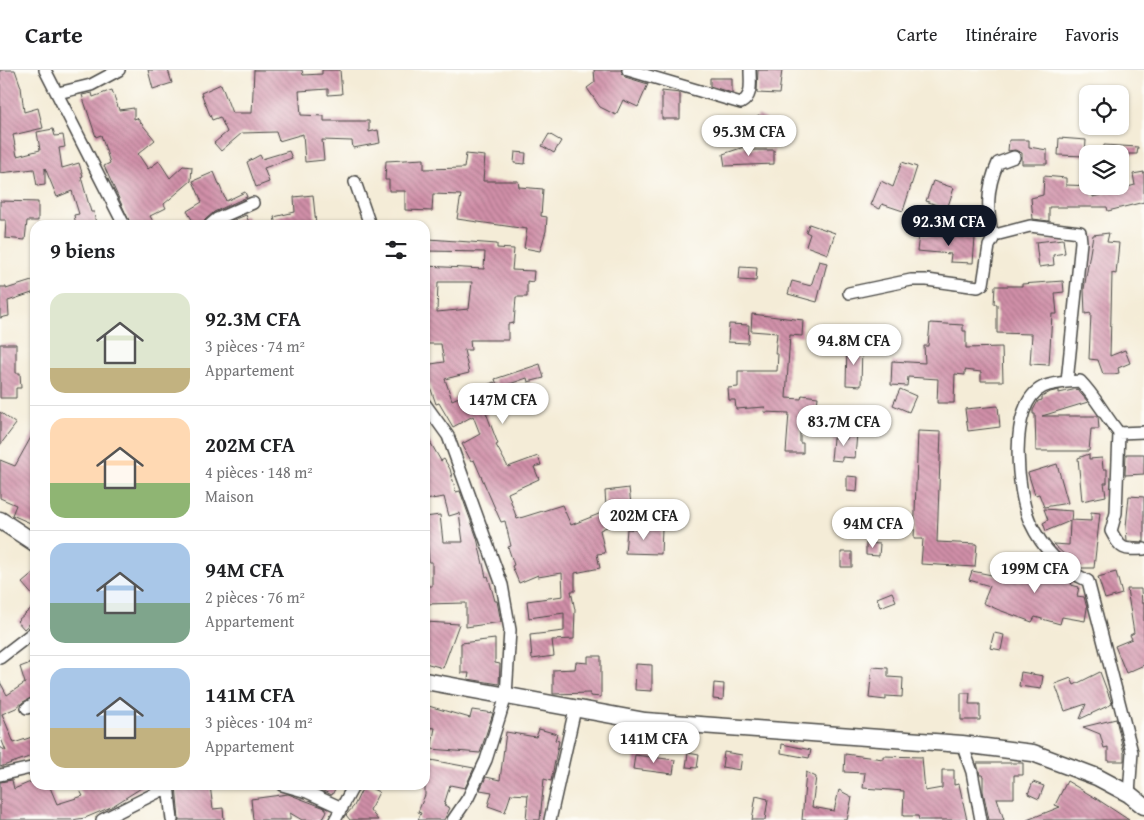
<!DOCTYPE html>
<html lang="fr">
<meta charset="utf-8">
<style>
:root{--surface:#fff;--page:#f6f6f6;--text:#202124;--muted:#757577;--line:#e0e0e0;--accent:#111827}
body{margin:0;font-family:"Gentium Book Plus",serif;background:var(--page);color:var(--text);height:100vh;display:flex;flex-direction:column;font-size:19px;white-space:nowrap}
*{box-sizing:border-box;margin:0}
p{font-size:16px;color:var(--muted)}
.icon{flex:none;width:28px;height:28px;fill:none;stroke:currentColor;stroke-width:2;stroke-linecap:round;stroke-linejoin:round}
.map{position:relative;flex:1;overflow:hidden}
.side{position:absolute;left:30px;top:150px;width:400px;height:570px;display:flex;flex-direction:column;background:var(--surface);border-radius:15px;box-shadow:0 1px 4px #0004}
.side>*{flex:none}
.buttons{position:absolute;left:1079px;top:15px;display:grid;gap:10px}
.buttons a{display:grid;place-items:center;width:50px;height:50px;border-radius:10px;background:var(--surface);box-shadow:0 1px 4px #0004;font-size:25px}
.price{position:absolute;translate:-50% -42px;padding:0 11px;border-radius:18px;background:#fff;color:#222;font-size:16px;line-height:32px;filter:drop-shadow(0 1px 2px #0008)}
.price::after{content:'';position:absolute;left:50%;top:30px;width:15px;height:11px;margin-left:-8px;background:inherit;clip-path:polygon(0 0,100% 0,50% 100%)}
.price.active{background:var(--accent);color:#fff}
ul{padding:0;list-style:none}
li{display:flex;align-items:center;gap:15px;height:125px;padding:0 20px}
li+li{border-top:1px solid var(--line)}
li span{display:grid;place-items:center;flex:none;width:140px;height:100px;border-radius:15px;color:#555}
li>.icon{margin-inline-start:auto}
span .icon{width:60px;height:60px;fill:#fffc;stroke-width:1}
li b{font-size:21px}
h2{display:flex;justify-content:space-between;align-items:center;height:60px;padding:0 20px;font-size:21px}
header{display:flex;align-items:center;gap:30px;box-sizing:border-box;height:70px;padding:0 25px;background:var(--surface);border-bottom:1px solid var(--line)}
header strong{font-size:24px}
nav{display:flex;gap:28px;margin-inline-start:auto;font-size:18px}
.map>svg:first-child{display:block}
</style>
<header>
<strong>Carte</strong>
<nav><a>Carte</a><a>Itinéraire</a><a>Favoris</a></nav>
</header>
<div class="map">
<svg width="1144" height="750" viewBox="0 0 1144 750">
<defs>
<pattern id="building-back-hatch" width="6" height="6" patternUnits="userSpaceOnUse" patternTransform="scale(1.25)"><rect width="6" height="6" fill="#d08fa8"/><path d="M-1 5l2 2M0 0l6 6M5-1l2 2" fill="none" stroke="#a97589"/></pattern>
</defs>
<rect width="100%" height="100%" fill="#fdfcf7"/>
<filter id="ink" filterUnits="userSpaceOnUse"><feTurbulence type="fractalNoise" baseFrequency=".02" numOctaves="2"/><feDisplacementMap in="SourceGraphic" scale="10" xChannelSelector="R" yChannelSelector="G"/><feConvolveMatrix kernelMatrix="1 2 1 2 8 2 1 2 1" color-interpolation-filters="sRGB"/></filter>
<filter id="wash" filterUnits="userSpaceOnUse"><feTurbulence type="fractalNoise" baseFrequency=".0096" numOctaves="4" result="noise"/><feDisplacementMap in="SourceGraphic" scale="20" xChannelSelector="R" yChannelSelector="G"/><feGaussianBlur stdDeviation="1.12" result="paint"/><feColorMatrix in="noise" values="0 0 0 0 0 0 0 0 0 0 0 0 0 0 0 0 0 1.4 0 .05"/><feComposite in="paint" operator="in"/></filter>
<g filter="url(#wash)">
<rect width="100%" height="100%" fill="#f4ecd7"/>
<g id="blocks">
<path fill="url(#building-back-hatch)" fill-rule="evenodd" d="M0 0H15L21 17 24 42 38 38 43 58 13 65 17 86 40 80 37 62 53 59 55 66 63 65 65 77 59 78 62 98 79 93 83 106 81 107 91 142H94L96 155H76L74 145 79 144 72 121 57 127 45 98V115L37 116 34 99 0 103Z
M148 0H168L172 13 153 19Z
M254 0H302L303 5 322 4V0H340L342 24 328 25V19L299 21 301 45 324 46V51H369V62L378 60 380 73 353 78 352 71 322 70 324 90 305 92 303 64 279 71 276 62 242 63 221 81 214 73 227 62 220 47 212 50 201 23 221 14 232 43H252Z
M594 0H621L625 7 648 14 638 37 623 30 616 45 600 37 587 18 595 12Z
M758 0H782L779 24 757 23Z
M710 8H732V23L710 16Z
M112 20 119 40 134 38V49L137 48 155 70 138 84 148 99 159 91 170 108 183 96 192 97 191 111 164 134 166 138 150 146 155 155H131L104 96 110 93 101 65 96 67 82 25 92 23 93 27Z
M662 21 680 23V49H662Z
M758 45 766 49 760 62 752 58Z
M549 64 561 71 554 83 542 76Z
M1059 68 1086 70 1085 86 1058 85Z
M1009 70H1029V77L1047 80V94H1022V83L1015 80 1008 81Z
M1104 75 1138 77 1137 84H1103Z
M747 76 748 80H774V94L725 96 723 84Z
M289 81 292 88 264 98 269 112 256 117 247 92 260 85 262 89Z
M515 82 526 83 525 94 514 93Z
M466 84 485 86 483 111H518L519 117 543 119 541 146 547 147 546 161 540 181 524 178 527 159 457 149 461 125 433 124 432 141 405 140V121H389V110H385L386 91 424 89V99L464 98Z
M902 92 917 97 903 141 882 134 880 139 871 135 881 111 893 117Z
M214 102 226 131 245 122 247 127 214 142 205 150 203 155H195L187 141 202 132 193 111Z
M1144 102V132L1108 141 1107 137H1049V151L1033 149 1031 128 1043 125 1044 106 1066 108V115L1093 116V127L1135 115 1133 104Z
M933 111 954 118 947 139 926 131Z
M313 125 316 155H276L274 147 295 142 294 127Z
M0 131 38 132V151H27L25 170 5 168 6 150H0Z
M246 145 250 155H222Z
M809 154 835 163 828 184 806 176 810 164 806 162Z
M1109 163 1107 172 1119 173 1116 204 1112 203 1110 286 1125 280 1130 293 1118 298 1119 303 1114 304H1103L1098 290 1089 289 1091 243 1085 244 1084 219 1093 165Z
M919 165 975 168 973 193 950 192 951 184 917 181Z
M429 169 497 174V178L514 179 512 200 534 201 533 212 527 211V227H516L514 253 508 254V270H470L471 280H464L469 303 445 309 452 330 494 312 503 331 485 340 498 374 496 375 508 397 538 386 541 395 534 397 539 409 508 423 517 449 562 435 571 455 604 442 609 456 600 460 605 483 597 484 600 498 575 503V521H571L575 540 574 569 552 570 554 586 532 589 530 565 564 561V543L529 548 527 531 563 526 562 503 538 507V505L519 513 512 496 514 495 508 477 511 476 505 451 501 452 474 390 471 391 462 374 480 364 473 346 453 357 439 333 436 334 425 302V295L444 292 441 274H425V196L484 199 485 182 425 181V173H429ZM438 212H472L469 239 437 242Z
M1063 169 1065 183 1053 185 1054 195 1039 197 1036 172Z
M819 191 827 193 817 232 788 224 792 211 811 216Z
M740 197 757 198 756 211 739 210Z
M35 210V222L8 231 9 246 0 248V217H6V219Z
M1063 211 1064 222 1055 223 1057 244H1052L1049 295 1030 294 1032 264 997 263V234H994L995 216H1022V214Z
M752 244 803 250 802 266 790 265 786 328 801 329 802 325 818 327 816 344 800 342V373H803V383H786L789 343 764 342 765 337 736 339 735 330H729L728 318 738 317V301H777L778 284H775L777 263 751 261Z
M930 253 963 255V261H966V278L1002 277 1003 311H981V302L965 300V305L955 304 954 333H937L938 309 908 307 907 316 891 315 892 291 925 293 924 276H928Z
M729 254 749 255 748 273 728 272Z
M866 255 883 257 881 275 864 272Z
M0 274H16V303H20L21 318H16V328H0Z
M847 275 862 276 861 316 846 315Z
M540 294 544 308 528 312 527 308 498 318 495 309Z
M900 319 916 326 909 342 893 335Z
M1077 319 1088 332 1042 346H1098L1099 359H1091L1089 381H1036L1035 344H1033V340L1038 331 1042 330V327L1050 322 1059 320V323Z
M998 336 1000 357 968 361 965 339Z
M0 342 16 354 0 375Z
M35 360V455L12 445 16 435 0 428V390L15 396Z
M918 361 941 362 937 472 977 474 975 497 921 494 923 469H914Z
M847 362 857 363 855 388 842 387V391L831 390 833 368 847 369Z
M425 363 441 391 444 389 450 399 456 422 460 421 477 468 486 507 488 506 495 531H497L501 552 466 557V533L425 534V516H432V492H429L425 447 440 445 443 472H463L459 443 449 446 444 427 425 430Z
M1089 384V389L1102 388 1103 399H1107V413H1104L1106 426 1082 431 1078 388Z
M1126 384H1144V404L1125 405Z
M1057 394 1068 433 1044 437 1039 424 1035 425 1028 403Z
M847 406 858 407 857 422 847 421Z
M629 418 631 434 606 437 605 421Z
M1129 426 1144 427V472L1127 471 1126 457Z
M1044 439 1072 441 1071 450 1091 451V442L1100 443 1094 498H1079L1053 474 1069 475 1070 451 1046 461 1043 453 1048 450Z
M644 457 662 458 661 484 625 483 627 459 644 460Z
M866 473 880 474 879 486 866 485Z
M841 482H852V497H841Z
M1049 492 1054 497H1052L1073 511 1071 515 1079 517 1077 526 1084 527 1087 538 1085 551 1062 547 1060 554 1035 547 1032 552 999 540 983 533 990 516 969 510 972 501 1021 511V494L1049 495Z
M35 502V528L22 513Z
M1116 502 1122 524 1105 529 1098 507Z
M1127 519H1141L1142 533H1144V595L1126 603 1115 576 1132 569 1130 565 1134 563Z
M892 522 896 531 880 537 877 528Z
M35 535V549L24 559 17 551Z
M426 552 459 554 443 598 425 593Z
M994 563 1004 565 1001 580 990 578Z
M495 569V593L500 594 499 614 468 609 469 603H461V573Z
M588 586H601V627L590 626V623L553 624V600L575 599 576 592 588 593Z
M33 592 35 626 23 632 16 638 2 644 14 673 35 666V685L0 697V677L6 681 0 666V612L7 625 25 613 20 597Z
M636 594 652 595V621L635 620Z
M872 597 888 598V607L903 608 902 627 886 626V630L869 628Z
M1021 602 1043 606 1041 619 1019 616Z
M1100 602 1112 634 1080 649 1086 634 1065 641 1055 614 1071 608 1074 615Z
M714 613 724 614 723 630 713 629Z
M961 623H970L969 634H980V650H961Z
M425 635 470 648 472 640 493 643 480 683 431 679 435 658 425 657Z
M1116 649 1124 683V691H1108V677L1104 678 1100 664 1083 657Z
M539 659 557 664 555 670 559 671 551 711 544 709 540 750H526L528 725 511 724 505 742 488 736 492 722 480 720 486 707 500 710 506 662 536 667Z
M782 674 811 680 809 688 781 683Z
M724 682 742 685 740 700 722 697Z
M688 683 699 685 697 698 686 697Z
M845 684 883 689V686L922 687 925 721 942 718V700H954V715L959 714 967 750H919L918 746H903L904 721 863 718 865 703 844 702Z
M635 685 675 690 673 704 633 699Z
M425 689 474 698 465 718 450 715 444 735 450 738 444 750H418L421 743 418 742 425 725Z
M977 693H1023V705H1014V728H997L1004 750H989L983 721V705H980Z
M806 702 816 707 812 737 834 741 839 720 852 727 847 750H802Z
M12 710 14 719 35 710V715H49L57 734 83 726 77 715H146L111 737 85 748 72 750H0V712Z
M1067 711 1097 729 1129 750H1027L1060 737 1055 735Z
M1033 712 1044 716 1039 729 1028 724Z
M176 715H210L213 739 223 738 224 750H179Z
M310 715H337L332 725Z
M364 715 379 722 370 740 378 750H350L346 745 354 736Z
M288 724 325 738 327 741 322 750H302L290 743V750H253L251 729Z
M756 726 768 729 765 750H752Z"/>
</g>
</g>
<g filter="url(#ink)">
<use href="#blocks" fill-opacity="0" stroke="#494845" stroke-width="1"/>
<g fill="none" stroke-linecap="round" stroke-linejoin="round">
<defs>
<path id="street" d="M45 0 124 155
M628 0 741 33C753 26 750 13 750 0
M58 23 91 15 119 0
M355 112 370 155
M210 155 217 149 253 133
M993 169C987 141 986 119 998 93L1014 87
M849 223 911 210H927L978 217 983 214 989 176 995 165 1030 156 1080 162 1081 172 1067 312
M425 334 448 366 502 515 510 560 506 626 486 690 468 728 453 750
M1119 363 1144 362
M0 588 35 561
M27 638 35 633
M962 674 972 702 981 750
M0 705 35 697
M168 715 172 750
M282 715 307 722 342 738
M1129 724 1132 682 1088 511C1062 499 1042 478 1030 452 1017 423 1007 334 1043 317 1054 312 1069 312 1080 311 1095 326 1105 346 1119 363L1116 443 1111 461C1121 480 1123 480 1144 479
M102 750 168 717
M335 750 354 715
M550 750 575 639"/>
<path id="secondary" d="M0 450 35 473
M425 611 645 651 962 674 1033 683 1097 707 1129 724 1144 736"/>
</defs>
<use href="#street" stroke="#494845" stroke-width="14"/>
<use href="#secondary" stroke="#494845" stroke-width="19"/>
<use href="#street" stroke="#fff" stroke-width="11"/>
<use href="#secondary" stroke="#fff" stroke-width="16"/>
</g>
</g>
</svg>
<div class="buttons">
<a><svg class="icon" aria-label="locate" viewBox="0 0 24 24"><circle cx="12" cy="12" r="6"/><path d="M12 2v4M12 18v4M2 12h4M18 12h4"/></svg></a>
<a><svg class="icon" aria-label="layers" viewBox="0 0 24 24"><path d="M12 4l9 5-9 5-9-5zM3 14l9 5 9-5"/></svg></a>
</div>
<b class="price" style="left:749px;top:87px">95.3M CFA</b>
<b class="price active" style="left:949px;top:177px">92.3M CFA</b>
<b class="price" style="left:854px;top:296px">94.8M CFA</b>
<b class="price" style="left:503px;top:355px">147M CFA</b>
<b class="price" style="left:844px;top:377px">83.7M CFA</b>
<b class="price" style="left:644px;top:471px">202M CFA</b>
<b class="price" style="left:873px;top:479px">94M CFA</b>
<b class="price" style="left:1035px;top:524px">199M CFA</b>
<b class="price" style="left:654px;top:694px">141M CFA</b>
<section class="side">
<h2>9 biens<svg class="icon" aria-label="filters" viewBox="0 0 24 24"><path d="M4 7h16M4 17h16"/><circle cx="9" cy="7" r="2"/><circle cx="15" cy="17" r="2"/></svg></h2>
<ul>
<li><span style="background:linear-gradient(#dfe7d0 75%,#c2b280 0)"><svg class="icon" aria-label="home" viewBox="0 0 24 24"><path d="M3 11l9-7 9 7M6 9v11h12V9"/></svg></span><div><b>92.3M CFA</b><p>3 pièces · 74 m²</p><p>Appartement</p></div></li>
<li><span style="background:linear-gradient(#ffd9b3 65%,#8fb573 0)"><svg class="icon" aria-label="home" viewBox="0 0 24 24"><path d="M3 11l9-7 9 7M6 9v11h12V9"/></svg></span><div><b>202M CFA</b><p>4 pièces · 148 m²</p><p>Maison</p></div></li>
<li><span style="background:linear-gradient(#a9c7e8 60%,#7fa58c 0)"><svg class="icon" aria-label="home" viewBox="0 0 24 24"><path d="M3 11l9-7 9 7M6 9v11h12V9"/></svg></span><div><b>94M CFA</b><p>2 pièces · 76 m²</p><p>Appartement</p></div></li>
<li><span style="background:linear-gradient(#a9c7e8 60%,#c2b280 0)"><svg class="icon" aria-label="home" viewBox="0 0 24 24"><path d="M3 11l9-7 9 7M6 9v11h12V9"/></svg></span><div><b>141M CFA</b><p>3 pièces · 104 m²</p><p>Appartement</p></div></li>
</ul>
</section>
</div>
